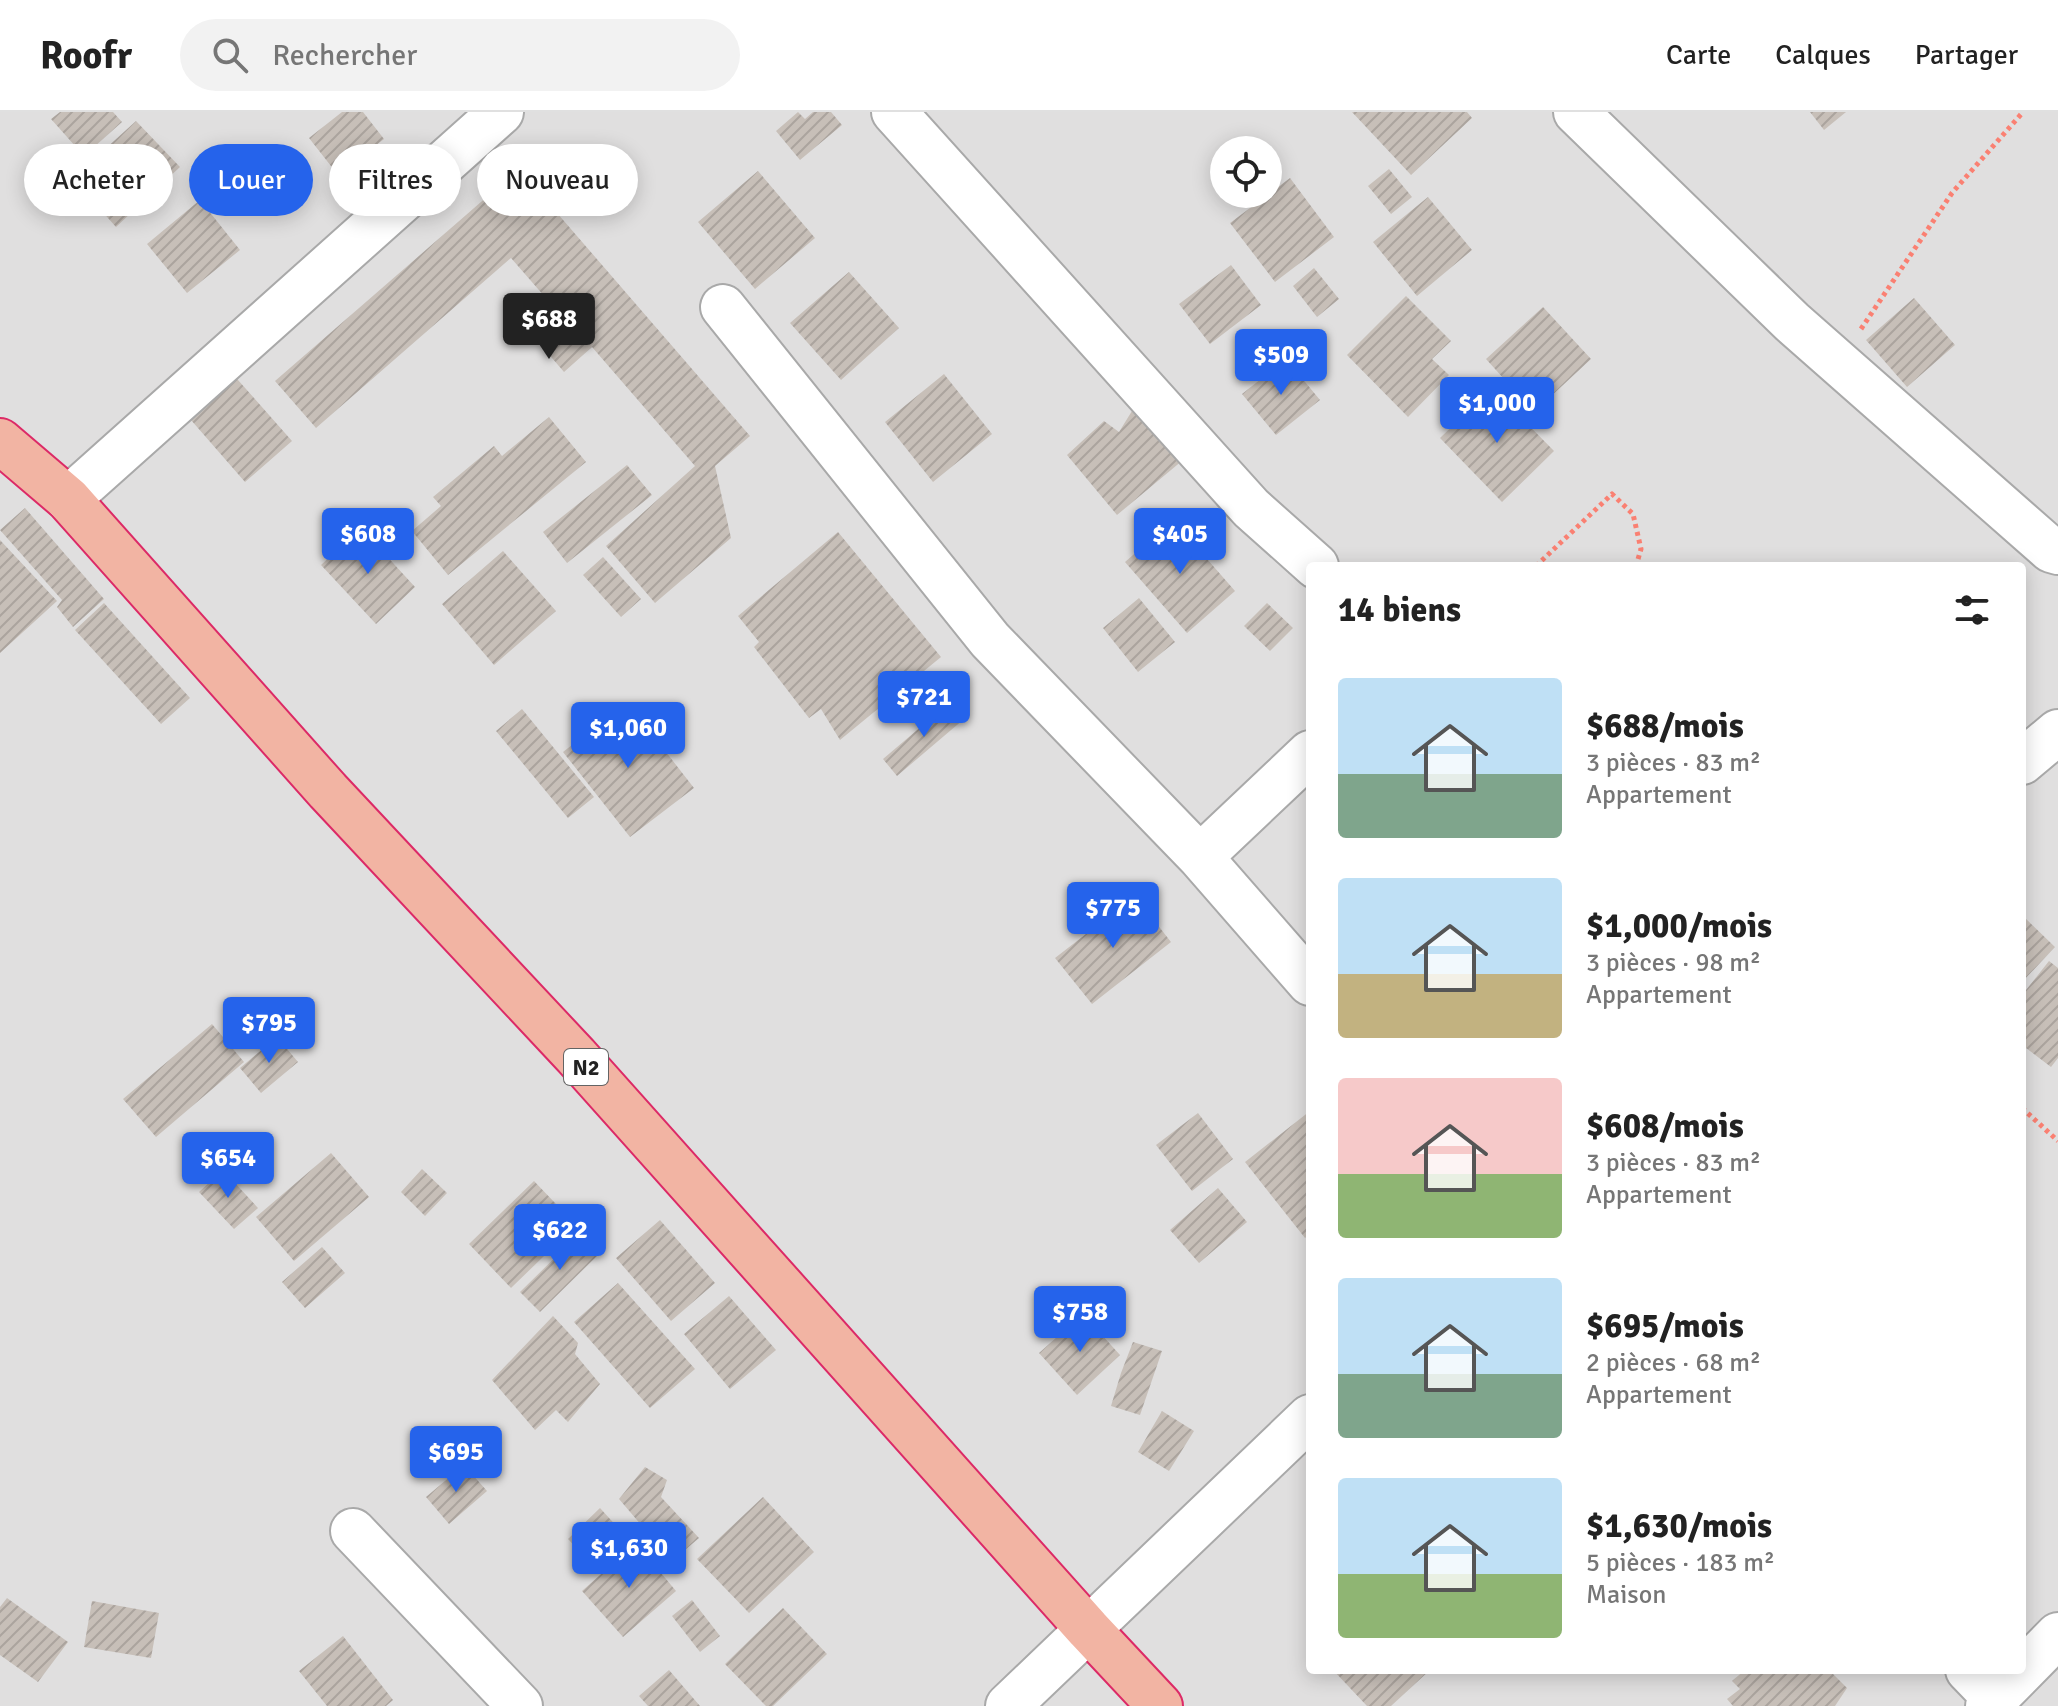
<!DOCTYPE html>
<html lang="fr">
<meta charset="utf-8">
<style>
:root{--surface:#fff;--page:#f2f2f2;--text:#222;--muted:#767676;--line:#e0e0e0;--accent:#2563eb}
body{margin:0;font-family:Signika,sans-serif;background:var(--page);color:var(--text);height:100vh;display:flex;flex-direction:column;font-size:30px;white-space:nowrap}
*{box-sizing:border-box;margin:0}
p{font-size:26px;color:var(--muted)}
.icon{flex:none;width:44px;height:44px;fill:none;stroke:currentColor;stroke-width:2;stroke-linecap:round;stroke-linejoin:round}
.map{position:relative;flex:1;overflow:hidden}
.panel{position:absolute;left:1306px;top:450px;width:720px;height:1112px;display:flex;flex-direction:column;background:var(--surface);border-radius:8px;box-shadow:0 4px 20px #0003}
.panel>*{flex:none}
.banner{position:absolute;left:24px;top:32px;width:760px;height:72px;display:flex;gap:16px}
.buttons{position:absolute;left:1210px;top:24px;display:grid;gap:16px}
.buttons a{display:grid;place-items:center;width:72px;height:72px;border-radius:50%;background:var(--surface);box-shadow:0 4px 20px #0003;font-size:40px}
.price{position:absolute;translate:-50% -68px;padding:0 18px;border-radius:8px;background:var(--accent);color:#fff;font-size:26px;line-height:52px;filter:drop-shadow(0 2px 4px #0008)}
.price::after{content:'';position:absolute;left:50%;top:48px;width:24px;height:18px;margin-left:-12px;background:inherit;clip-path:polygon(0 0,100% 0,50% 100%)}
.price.active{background:#222;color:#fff}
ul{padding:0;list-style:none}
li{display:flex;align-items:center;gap:24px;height:200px;padding:0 32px}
li span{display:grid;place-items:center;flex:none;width:224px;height:160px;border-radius:8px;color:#555}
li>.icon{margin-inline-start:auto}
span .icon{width:96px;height:96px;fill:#fffc;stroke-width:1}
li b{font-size:34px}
h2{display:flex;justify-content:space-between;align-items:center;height:96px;padding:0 32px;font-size:34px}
.tag{padding:0 28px;border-radius:36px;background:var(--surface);box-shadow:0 4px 20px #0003;font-size:28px;line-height:72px}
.tag.active{background:var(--accent);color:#fff}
header{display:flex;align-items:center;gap:48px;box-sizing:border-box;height:112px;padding:0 40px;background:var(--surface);border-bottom:2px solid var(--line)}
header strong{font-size:38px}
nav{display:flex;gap:44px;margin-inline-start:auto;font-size:28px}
.search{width:560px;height:72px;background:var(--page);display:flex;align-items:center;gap:20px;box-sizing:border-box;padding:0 28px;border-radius:44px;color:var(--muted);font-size:30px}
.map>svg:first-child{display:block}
</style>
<header>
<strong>Roofr</strong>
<div class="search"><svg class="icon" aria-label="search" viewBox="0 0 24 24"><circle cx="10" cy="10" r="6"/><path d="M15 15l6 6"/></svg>Rechercher</div>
<nav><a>Carte</a><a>Calques</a><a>Partager</a></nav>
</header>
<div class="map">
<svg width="2058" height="1594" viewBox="0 0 2058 1594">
<defs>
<pattern id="building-hatch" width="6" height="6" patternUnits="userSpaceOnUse" patternTransform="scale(2)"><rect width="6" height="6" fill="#c7bfb8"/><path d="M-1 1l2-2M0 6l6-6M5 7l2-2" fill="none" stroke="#aba49e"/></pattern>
</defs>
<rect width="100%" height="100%" fill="#f2efe9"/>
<path fill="#e0dfdf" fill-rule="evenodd" d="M0 0H2058V1594H0ZM1224 38H1268V82H1224ZM1310 454H2022V1558H1310Z"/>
<path fill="url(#building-hatch)" d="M60 0H113L122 10 84 44 51 7Z
M342 0H363L384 27 338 63 309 26Z
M798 0 805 7 813 0H831L842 13 800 48 776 19Z
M1352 0H1467L1472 6 1411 63Z
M1810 0H1846L1824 18Z
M136 9 180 55 116 115 92 88 113 69 93 48Z
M519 57 750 324 715 354 731 426 655 491 606 434 695 354 592 235 564 260 546 239 572 216 511 146 316 316 275 269Z
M1389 57 1412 85 1391 102 1368 74Z
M758 59 815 126 755 177 698 110Z
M1290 66 1334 125 1275 170 1230 111Z
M1428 85 1472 138 1417 184 1373 130Z
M200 88 240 138 187 181 147 132Z
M1231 153 1261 193 1210 232 1179 192Z
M1314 156 1339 187 1317 205 1293 174Z
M849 160 899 216 841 268 790 211Z
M1406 184 1451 229 1432 247 1449 263 1408 305 1347 243Z
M1914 186 1955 233 1907 275 1866 228Z
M1543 195 1591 247 1534 300 1486 247Z
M1286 247 1320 288 1276 323 1242 282Z
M230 259 292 329 245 370 184 300Z
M944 262 992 322 933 370 885 310Z
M1492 276 1554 339 1502 390 1440 326Z
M1140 286 1195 338 1117 403 1067 343 1104 309 1119 320Z
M549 305 586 350 448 463 412 419 441 394 433 385 494 334 502 344Z
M627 353 652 383 567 451 543 420Z
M25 396 104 487 73 515 57 495 62 488 0 418Z
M1173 408 1235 479 1187 521 1125 450Z
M361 416 415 475 376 512 321 453Z
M838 420 941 545 840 628 821 597 809 606 754 535 759 530 738 504Z
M0 428 57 489 0 541Z
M503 439 556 499 494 553 442 492Z
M603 445 641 487 621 505 583 463Z
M1139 486 1175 530 1138 560 1103 516Z
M104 491 190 586 161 612 75 518Z
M1267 491 1293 516 1270 539 1244 514Z
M627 590 694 676 630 725 563 640Z
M950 590 964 607 897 664 883 647Z
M522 597 594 685 568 706 496 619Z
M1135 784 1171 830 1092 892 1055 846Z
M2022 803 2055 835 2022 870Z
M2049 849 2058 856V946L2051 955 2022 933V883Z
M212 912 244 950 156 1025 123 987Z
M277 925 298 950 261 981 240 956Z
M1310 999V1122L1305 1126 1245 1050Z
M1198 1001 1233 1047 1192 1079 1156 1033Z
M331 1041 369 1085 294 1149 256 1105Z
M422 1057 447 1081 425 1104 401 1080Z
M223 1058 258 1096 234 1117 199 1080Z
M534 1069 576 1113 511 1176 469 1132Z
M1218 1076 1247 1110 1199 1151 1170 1118Z
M660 1108 715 1171 671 1209 616 1146Z
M580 1121 600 1141 540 1200 520 1180Z
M322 1135 345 1161 305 1196 282 1170Z
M618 1171 695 1257 650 1296 574 1210Z
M729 1184 776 1238 730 1277 684 1222Z
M1083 1202 1120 1243 1077 1283 1039 1241Z
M553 1204 578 1231 575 1242 600 1272 568 1310 556 1298 535 1318 492 1268Z
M1133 1230 1162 1239 1140 1303 1111 1294 1121 1261Z
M1162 1299 1194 1319 1169 1359 1138 1340Z
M464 1353 487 1379 449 1412 426 1385Z
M645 1355 667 1368 661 1385 699 1426 672 1449 619 1387Z
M763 1385 814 1440 749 1501 697 1447Z
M600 1396 620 1418 589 1449 568 1427Z
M636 1431 676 1479 623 1525 582 1479Z
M7 1486 68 1530 38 1570 0 1543V1495Z
M692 1488 720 1524 700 1540 672 1504Z
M92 1489 159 1501 151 1546 84 1535Z
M783 1496 827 1542 773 1594H766L725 1552Z
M343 1524 393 1588 386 1594H327L299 1559Z
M669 1558 700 1594H648L639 1584Z
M1333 1558H1430L1391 1594H1367Z
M1745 1558H1829L1847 1576 1835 1594H1733L1727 1587 1740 1577 1732 1569Z"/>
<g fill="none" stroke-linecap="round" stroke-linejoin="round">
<defs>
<path id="minor" d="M894 0 1251 396 1316 454
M1576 0 1792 210 2051 438 2058 440
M723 195 990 528 1200 745 1310 871
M68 387 501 0
M2022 650 2058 620
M1200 745 1310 641
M353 1419 520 1594
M1968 1558 1996 1587
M1008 1594 1310 1305
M1988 1594 2058 1523"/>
<path id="trunk" d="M0 329 68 387 328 679 576 944 1088 1517 1160 1594"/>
</defs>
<use href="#minor" stroke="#a9a9a9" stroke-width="48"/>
<use href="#trunk" stroke="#dc2a67" stroke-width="48"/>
<path stroke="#fa8072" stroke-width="5" stroke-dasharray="4 4" stroke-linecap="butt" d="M1861 217 1952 81 2023 0
M1536 454 1612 382 1633 402 1641 437 1636 454
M2022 996 2058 1029"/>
<use href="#minor" stroke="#fff" stroke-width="44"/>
<use href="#trunk" stroke="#f2b4a3" stroke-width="44"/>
</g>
<g text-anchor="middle" stroke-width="8" stroke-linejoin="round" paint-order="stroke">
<rect fill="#fff" stroke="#646464" stroke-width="2" x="564" y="937" width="44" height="36" rx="6"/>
<g font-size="22" font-weight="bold" fill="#222">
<text x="586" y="963">N2</text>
</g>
</g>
</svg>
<div class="buttons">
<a><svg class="icon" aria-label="locate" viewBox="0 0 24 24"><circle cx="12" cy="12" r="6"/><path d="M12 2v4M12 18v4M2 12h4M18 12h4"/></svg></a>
</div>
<b class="price active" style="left:549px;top:249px">$688</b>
<b class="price" style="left:1281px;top:285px">$509</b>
<b class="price" style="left:1497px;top:333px">$1,000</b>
<b class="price" style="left:368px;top:464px">$608</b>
<b class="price" style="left:1180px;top:464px">$405</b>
<b class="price" style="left:924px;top:627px">$721</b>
<b class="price" style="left:628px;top:658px">$1,060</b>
<b class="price" style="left:1113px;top:838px">$775</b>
<b class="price" style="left:269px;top:953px">$795</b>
<b class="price" style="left:228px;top:1088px">$654</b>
<b class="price" style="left:560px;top:1160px">$622</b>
<b class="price" style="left:1080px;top:1242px">$758</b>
<b class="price" style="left:456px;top:1382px">$695</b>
<b class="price" style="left:629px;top:1478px">$1,630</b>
<div class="banner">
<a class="tag">Acheter</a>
<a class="tag active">Louer</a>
<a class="tag">Filtres</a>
<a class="tag">Nouveau</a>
</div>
<section class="panel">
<h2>14 biens<svg class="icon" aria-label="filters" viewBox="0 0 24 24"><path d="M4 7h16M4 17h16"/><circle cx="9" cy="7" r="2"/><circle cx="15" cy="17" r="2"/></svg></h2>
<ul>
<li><span style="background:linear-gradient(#bfe0f5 60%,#7fa58c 0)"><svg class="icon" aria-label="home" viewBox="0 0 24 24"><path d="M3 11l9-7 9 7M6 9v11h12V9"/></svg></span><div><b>$688/mois</b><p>3 pièces · 83 m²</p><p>Appartement</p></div></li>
<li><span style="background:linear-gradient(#bfe0f5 60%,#c2b280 0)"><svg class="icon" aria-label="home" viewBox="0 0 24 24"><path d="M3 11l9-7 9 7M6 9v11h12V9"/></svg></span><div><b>$1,000/mois</b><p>3 pièces · 98 m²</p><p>Appartement</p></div></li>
<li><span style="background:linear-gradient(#f6c9c9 60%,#8fb573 0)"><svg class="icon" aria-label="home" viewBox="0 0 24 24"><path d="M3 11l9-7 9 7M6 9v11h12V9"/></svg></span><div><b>$608/mois</b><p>3 pièces · 83 m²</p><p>Appartement</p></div></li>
<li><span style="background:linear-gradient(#bfe0f5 60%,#7fa58c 0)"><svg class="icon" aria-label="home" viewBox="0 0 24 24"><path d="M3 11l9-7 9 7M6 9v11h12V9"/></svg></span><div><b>$695/mois</b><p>2 pièces · 68 m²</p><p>Appartement</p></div></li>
<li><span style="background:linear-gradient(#bfe0f5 60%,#8fb573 0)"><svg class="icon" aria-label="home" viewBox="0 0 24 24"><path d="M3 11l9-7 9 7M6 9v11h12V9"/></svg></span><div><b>$1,630/mois</b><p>5 pièces · 183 m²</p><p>Maison</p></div></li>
</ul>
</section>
</div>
